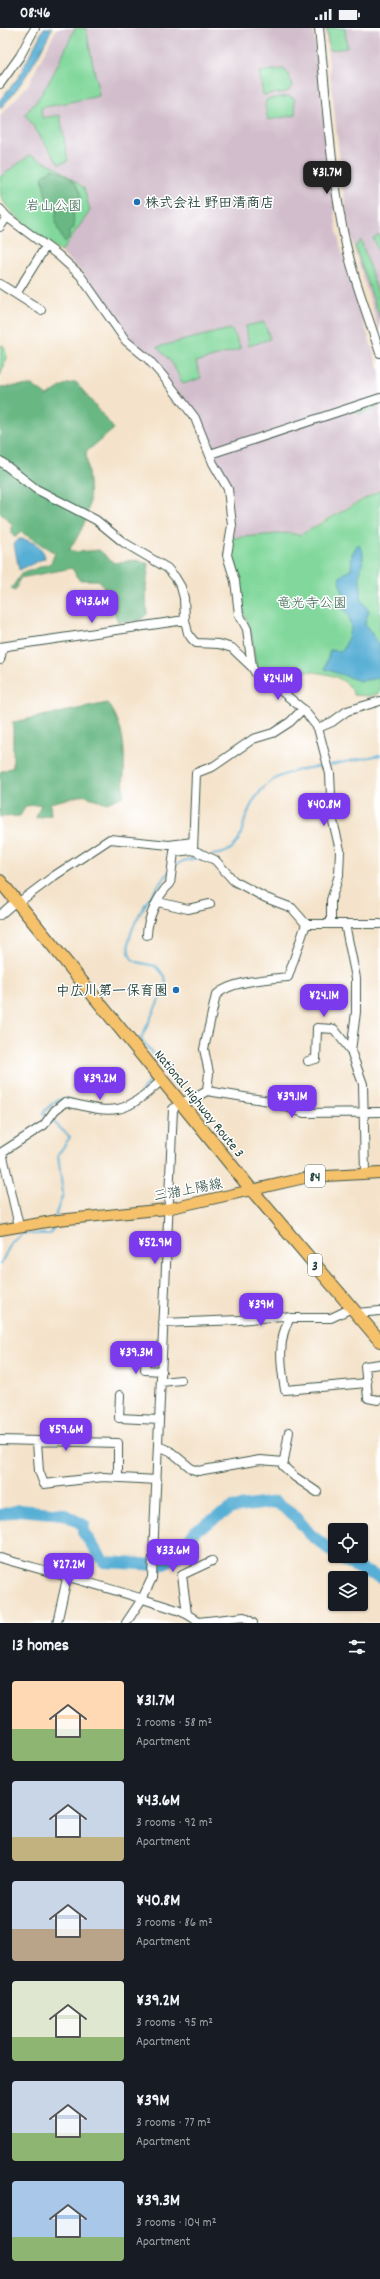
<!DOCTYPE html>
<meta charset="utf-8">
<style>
:root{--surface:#171b24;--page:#20242c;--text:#f1f3f6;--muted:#9ea1a6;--accent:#7c3aed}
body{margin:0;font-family:Dekko,"Klee One",sans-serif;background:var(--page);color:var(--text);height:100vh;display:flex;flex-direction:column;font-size:15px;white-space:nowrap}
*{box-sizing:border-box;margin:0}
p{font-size:13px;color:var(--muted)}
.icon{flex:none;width:22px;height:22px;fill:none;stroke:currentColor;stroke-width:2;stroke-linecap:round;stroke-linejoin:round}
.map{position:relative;height:1595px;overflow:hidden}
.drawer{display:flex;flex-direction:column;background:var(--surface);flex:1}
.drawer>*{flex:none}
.buttons{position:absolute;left:328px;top:1495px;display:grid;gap:8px}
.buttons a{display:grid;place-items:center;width:40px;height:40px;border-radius:4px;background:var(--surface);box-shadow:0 1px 3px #0004;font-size:20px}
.price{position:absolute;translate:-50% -34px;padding:0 9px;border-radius:8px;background:var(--accent);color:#fff;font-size:13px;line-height:26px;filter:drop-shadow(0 1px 2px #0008)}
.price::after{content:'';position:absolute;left:50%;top:24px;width:12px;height:9px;margin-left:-6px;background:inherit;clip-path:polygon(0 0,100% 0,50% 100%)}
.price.current{background:#222;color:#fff}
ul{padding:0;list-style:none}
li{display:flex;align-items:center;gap:12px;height:100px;padding:0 12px}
li span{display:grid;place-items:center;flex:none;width:112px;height:80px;border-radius:4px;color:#555}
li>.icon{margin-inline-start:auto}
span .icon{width:48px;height:48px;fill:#fffc;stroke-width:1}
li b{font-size:17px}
h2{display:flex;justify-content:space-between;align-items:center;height:48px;padding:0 12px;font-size:17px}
.status{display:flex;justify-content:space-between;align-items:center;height:28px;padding:0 20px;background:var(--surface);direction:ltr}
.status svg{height:11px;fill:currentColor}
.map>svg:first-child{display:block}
</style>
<div class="status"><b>08:46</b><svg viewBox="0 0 49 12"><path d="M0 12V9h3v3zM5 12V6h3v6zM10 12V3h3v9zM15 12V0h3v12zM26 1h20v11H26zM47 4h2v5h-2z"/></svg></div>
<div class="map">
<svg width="380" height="1595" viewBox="0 0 380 1595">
<rect width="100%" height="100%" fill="#fff"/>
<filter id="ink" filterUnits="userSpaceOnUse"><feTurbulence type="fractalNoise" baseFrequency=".025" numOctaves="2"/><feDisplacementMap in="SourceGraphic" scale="8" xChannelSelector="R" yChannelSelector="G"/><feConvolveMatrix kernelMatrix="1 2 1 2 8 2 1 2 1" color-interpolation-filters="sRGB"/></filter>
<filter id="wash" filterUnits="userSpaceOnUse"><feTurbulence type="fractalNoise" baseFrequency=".012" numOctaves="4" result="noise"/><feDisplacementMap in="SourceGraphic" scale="16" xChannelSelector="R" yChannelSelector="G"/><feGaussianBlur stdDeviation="0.9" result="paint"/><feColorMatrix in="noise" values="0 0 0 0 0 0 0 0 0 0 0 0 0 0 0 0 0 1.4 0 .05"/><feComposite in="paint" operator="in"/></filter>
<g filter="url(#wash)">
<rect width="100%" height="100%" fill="#f4e3ca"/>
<path fill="#d1bdcb" d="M57 0H313L337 204 347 244 380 344V461L300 506 288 505 233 510 231 460 210 418 203 397 196 386 120 301 85 247 61 225 90 183 84 160 56 139 30 127 0 149V88L28 57Z
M325 0H380V305L351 210 343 161Z"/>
<path fill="#82d89c" stroke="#508a68" d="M75 0H86L99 68 41 80 42 90 60 87 68 133 59 136 25 86C48 63 61 30 75 0Z
M327 0H345L347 20 329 22Z
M283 41 289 46 292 58 287 64 263 67 259 44Z
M289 68 294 70 296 87 268 92 265 77 267 71Z
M30 127 56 139 84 160 90 183 61 224C45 210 8 188 1 168 0 163 0 155 0 149Z
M380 206V226H379L373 210Z
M361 212 380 272V290L355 219Z
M264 294 270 311 249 318 246 298Z
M230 301 235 307 241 321 196 334 201 350 183 356 172 335 157 319Z
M1 317 4 318 7 330 0 348Z
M377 376 375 381 358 386 357 382Z
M380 462V665L370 668 354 667C347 646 319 644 300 643L290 665 263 649 256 638 251 603 241 579 244 574 235 534 232 533V510L288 505 300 507Z"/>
<path fill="#69b884" stroke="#447a5c" d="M52 141C66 144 79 155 81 169L73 178 74 200 69 203V210L64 214C58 202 52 192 58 181L55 174 46 170 42 149Z
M76 354 114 401 86 424C90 468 96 483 69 522L78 524 99 522 114 535 136 532 149 536 146 559 147 586 140 592 118 594 104 559 98 552H79L72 540 20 550 15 563 11 561 21 546 51 535 55 525 21 504 15 509 12 506V496L0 485V359L32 357 47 368 64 357Z
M108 675C129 705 124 734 123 768L107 775 83 767 50 775 51 787 36 790 41 776 26 778 20 788 0 789V744L13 739V694Z"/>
<path fill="#58afd5" stroke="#3c7684" d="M44 0H52C38 30 23 56 0 81V72L18 50Z
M19 511C30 511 44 519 45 530L19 542 14 516Z
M358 516C368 524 360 539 360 550 360 558 362 562 361 572L369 583 365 596 380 618V650L360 653 325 641 330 622 340 623 344 621 351 600 348 587 341 579 345 570 339 554 340 549 351 541 352 526Z"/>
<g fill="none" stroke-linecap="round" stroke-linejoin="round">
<path stroke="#58afd5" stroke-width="2" d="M330 737 380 727
M212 827C220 826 227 825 232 820 241 813 242 799 246 789 250 778 258 764 268 756 282 744 308 739 326 738
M174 838 183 833 202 829
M162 1037 141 1011 166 956 165 948 156 938 137 934 132 931C117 910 155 861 169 844
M138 1068 151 1051
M48 1089 43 1085C52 1075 59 1068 73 1072
M51 1092 70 1109 58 1127 63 1166 55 1188
M0 1237 12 1214 22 1206H51L55 1195"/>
<path stroke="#58afd5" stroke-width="12" d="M0 1487 19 1482 63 1486 84 1497 83 1504 104 1534 159 1537 176 1530 196 1502 232 1480 276 1474 293 1486 310 1506 335 1526
M337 1528C348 1536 367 1544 380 1550"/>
</g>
</g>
<g filter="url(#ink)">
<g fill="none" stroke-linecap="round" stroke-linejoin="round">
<defs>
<path id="minor" d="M319 0C326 67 330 136 343 203 351 244 367 285 380 325
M0 56 20 28 35 0
M0 181 7 189 58 227 80 247 126 313 148 331 163 348 195 390 213 435 228 461 232 497 227 527 235 553 239 586 247 601 252 639
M0 199 7 189
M0 256 41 282
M16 266 46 218
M210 426 380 370
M0 433 36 461 96 492 123 514 167 540 175 549 181 559 184 570 185 592 188 605 192 611 196 615 219 616 232 620 252 639 259 651 275 658 303 681 318 700 330 746 332 789 340 822 339 847 331 872V895
M0 619 185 592
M0 632 3 619
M318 700 332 694 347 683 380 673
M193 822 196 745 214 738 253 711 273 705 290 694 303 681
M158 874 188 881 210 876
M18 875 54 848 110 811 169 817 193 814
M0 887 16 873
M345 896 356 950V984L351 1023 363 1056 365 1145
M147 907C147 892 158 866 170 856L174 824 193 822 215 832 234 853 266 870 292 880 306 896H380
M308 1033 316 1031 317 1000 334 1001 351 1023
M207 1063 269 1073 304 1085 380 1084
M19 1198 2 1124 44 1097 55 1082 65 1074C116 1086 122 1088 162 1052
M356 1285 380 1283
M290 1290C277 1311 281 1339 285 1362L367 1355
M163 1295 239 1292 282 1288 290 1290H331L352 1280
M146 1322 145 1342 162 1343
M161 1354 181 1352
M120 1367 119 1390 159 1392
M378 1372 368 1370 365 1338 380 1336
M289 1404 283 1438 295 1449 317 1464
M0 1412 118 1415V1450
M37 1414 39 1443 44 1456 103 1449 157 1452
M158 1418 170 1423 192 1441 198 1443 260 1432 284 1434
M0 1530C50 1544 100 1557 149 1573 166 1579 186 1582 199 1595
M187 1586 182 1547 212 1533
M198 1594 244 1589 253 1595
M57 1595 68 1546
M126 1595 142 1571 152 1550 173 1081C185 1070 195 1071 207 1063L209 1045 204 1021 216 967C230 953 268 951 288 949L306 896"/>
<path id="major" d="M0 1202 58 1192 167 1181 309 1149 380 1145"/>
<path id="highway" d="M0 853 250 1160 380 1313"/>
</defs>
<use href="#minor" stroke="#3f564a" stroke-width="10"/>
<use href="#major" stroke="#3f564a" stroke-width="12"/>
<use href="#highway" stroke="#3f564a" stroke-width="14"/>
<use href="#minor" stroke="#fff" stroke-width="8"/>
<use href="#major" stroke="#f5c16b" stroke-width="10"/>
<use href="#highway" stroke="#f5c16b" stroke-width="12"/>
</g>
</g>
<g fill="#1f6fb2" stroke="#fff" stroke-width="1.5">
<circle cx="137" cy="174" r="4"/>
<circle cx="176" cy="962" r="4"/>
</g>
<g text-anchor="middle" stroke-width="3" stroke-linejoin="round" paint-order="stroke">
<g fill="#fff" stroke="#627771" stroke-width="1">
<rect x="305" y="1137" width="20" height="22" rx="3"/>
<rect x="308" y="1226" width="14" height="22" rx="3"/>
</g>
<g font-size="13" font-weight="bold" fill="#1f3d34">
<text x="315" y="1153">84</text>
<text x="315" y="1242">3</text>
</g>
<g font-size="14" font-weight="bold" fill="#1f3d34" stroke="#fff" text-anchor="start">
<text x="145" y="179">株式会社 野田清商店</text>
<text x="168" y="967" text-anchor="end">中広川第一保育園</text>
</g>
<g font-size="14" fill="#38644e" stroke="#fff">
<text x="54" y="182">岩山公園</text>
<text x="312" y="579">竜光寺公園</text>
</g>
<g font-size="14" fill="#1f3d34" stroke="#fff">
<text transform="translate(200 1075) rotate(51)" y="5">National Highway Route 3</text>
<text transform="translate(188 1161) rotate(-11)" y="5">三潴上陽線</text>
</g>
</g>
</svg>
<div class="buttons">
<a><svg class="icon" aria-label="locate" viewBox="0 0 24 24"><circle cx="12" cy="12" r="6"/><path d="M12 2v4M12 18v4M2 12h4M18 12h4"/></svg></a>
<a><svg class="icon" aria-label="layers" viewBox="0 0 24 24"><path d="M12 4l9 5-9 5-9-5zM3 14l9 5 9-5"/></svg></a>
</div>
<b class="price current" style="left:327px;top:167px">¥31.7M</b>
<b class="price" style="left:92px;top:596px">¥43.6M</b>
<b class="price" style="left:278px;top:673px">¥24.1M</b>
<b class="price" style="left:324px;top:799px">¥40.8M</b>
<b class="price" style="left:324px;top:990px">¥24.1M</b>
<b class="price" style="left:100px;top:1073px">¥39.2M</b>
<b class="price" style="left:292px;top:1091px">¥39.1M</b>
<b class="price" style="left:155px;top:1237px">¥52.9M</b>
<b class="price" style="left:261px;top:1299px">¥39M</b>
<b class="price" style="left:136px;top:1347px">¥39.3M</b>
<b class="price" style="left:66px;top:1424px">¥59.6M</b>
<b class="price" style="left:173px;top:1545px">¥33.6M</b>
<b class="price" style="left:69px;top:1559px">¥27.2M</b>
</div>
<section class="drawer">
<h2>13 homes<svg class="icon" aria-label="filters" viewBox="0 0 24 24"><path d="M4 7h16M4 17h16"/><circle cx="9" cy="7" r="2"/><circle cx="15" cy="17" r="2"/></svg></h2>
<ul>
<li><span style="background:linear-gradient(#ffd9b3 60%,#8fb573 0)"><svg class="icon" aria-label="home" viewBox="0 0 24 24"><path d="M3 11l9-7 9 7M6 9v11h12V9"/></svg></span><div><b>¥31.7M</b><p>2 rooms · 58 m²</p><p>Apartment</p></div></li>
<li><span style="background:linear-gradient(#c9d6e8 70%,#c2b280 0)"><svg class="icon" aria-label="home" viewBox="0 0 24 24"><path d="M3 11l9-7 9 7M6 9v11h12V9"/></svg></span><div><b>¥43.6M</b><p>3 rooms · 92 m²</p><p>Apartment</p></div></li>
<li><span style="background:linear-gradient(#c9d6e8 60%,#b9a48a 0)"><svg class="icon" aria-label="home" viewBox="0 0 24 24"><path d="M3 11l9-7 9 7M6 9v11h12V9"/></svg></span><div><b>¥40.8M</b><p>3 rooms · 86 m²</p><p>Apartment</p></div></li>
<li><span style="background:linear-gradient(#dfe7d0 70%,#8fb573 0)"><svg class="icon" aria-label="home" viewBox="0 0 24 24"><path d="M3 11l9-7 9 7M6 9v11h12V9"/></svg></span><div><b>¥39.2M</b><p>3 rooms · 95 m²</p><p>Apartment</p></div></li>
<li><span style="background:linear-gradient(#c9d6e8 65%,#8fb573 0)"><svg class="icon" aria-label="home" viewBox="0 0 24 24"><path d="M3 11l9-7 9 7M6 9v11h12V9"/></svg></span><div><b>¥39M</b><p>3 rooms · 77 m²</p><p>Apartment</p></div></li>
<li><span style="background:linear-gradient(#a9c7e8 70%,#8fb573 0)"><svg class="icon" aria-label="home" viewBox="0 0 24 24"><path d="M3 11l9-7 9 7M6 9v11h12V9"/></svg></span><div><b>¥39.3M</b><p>3 rooms · 104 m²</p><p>Apartment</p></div></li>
</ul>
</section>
